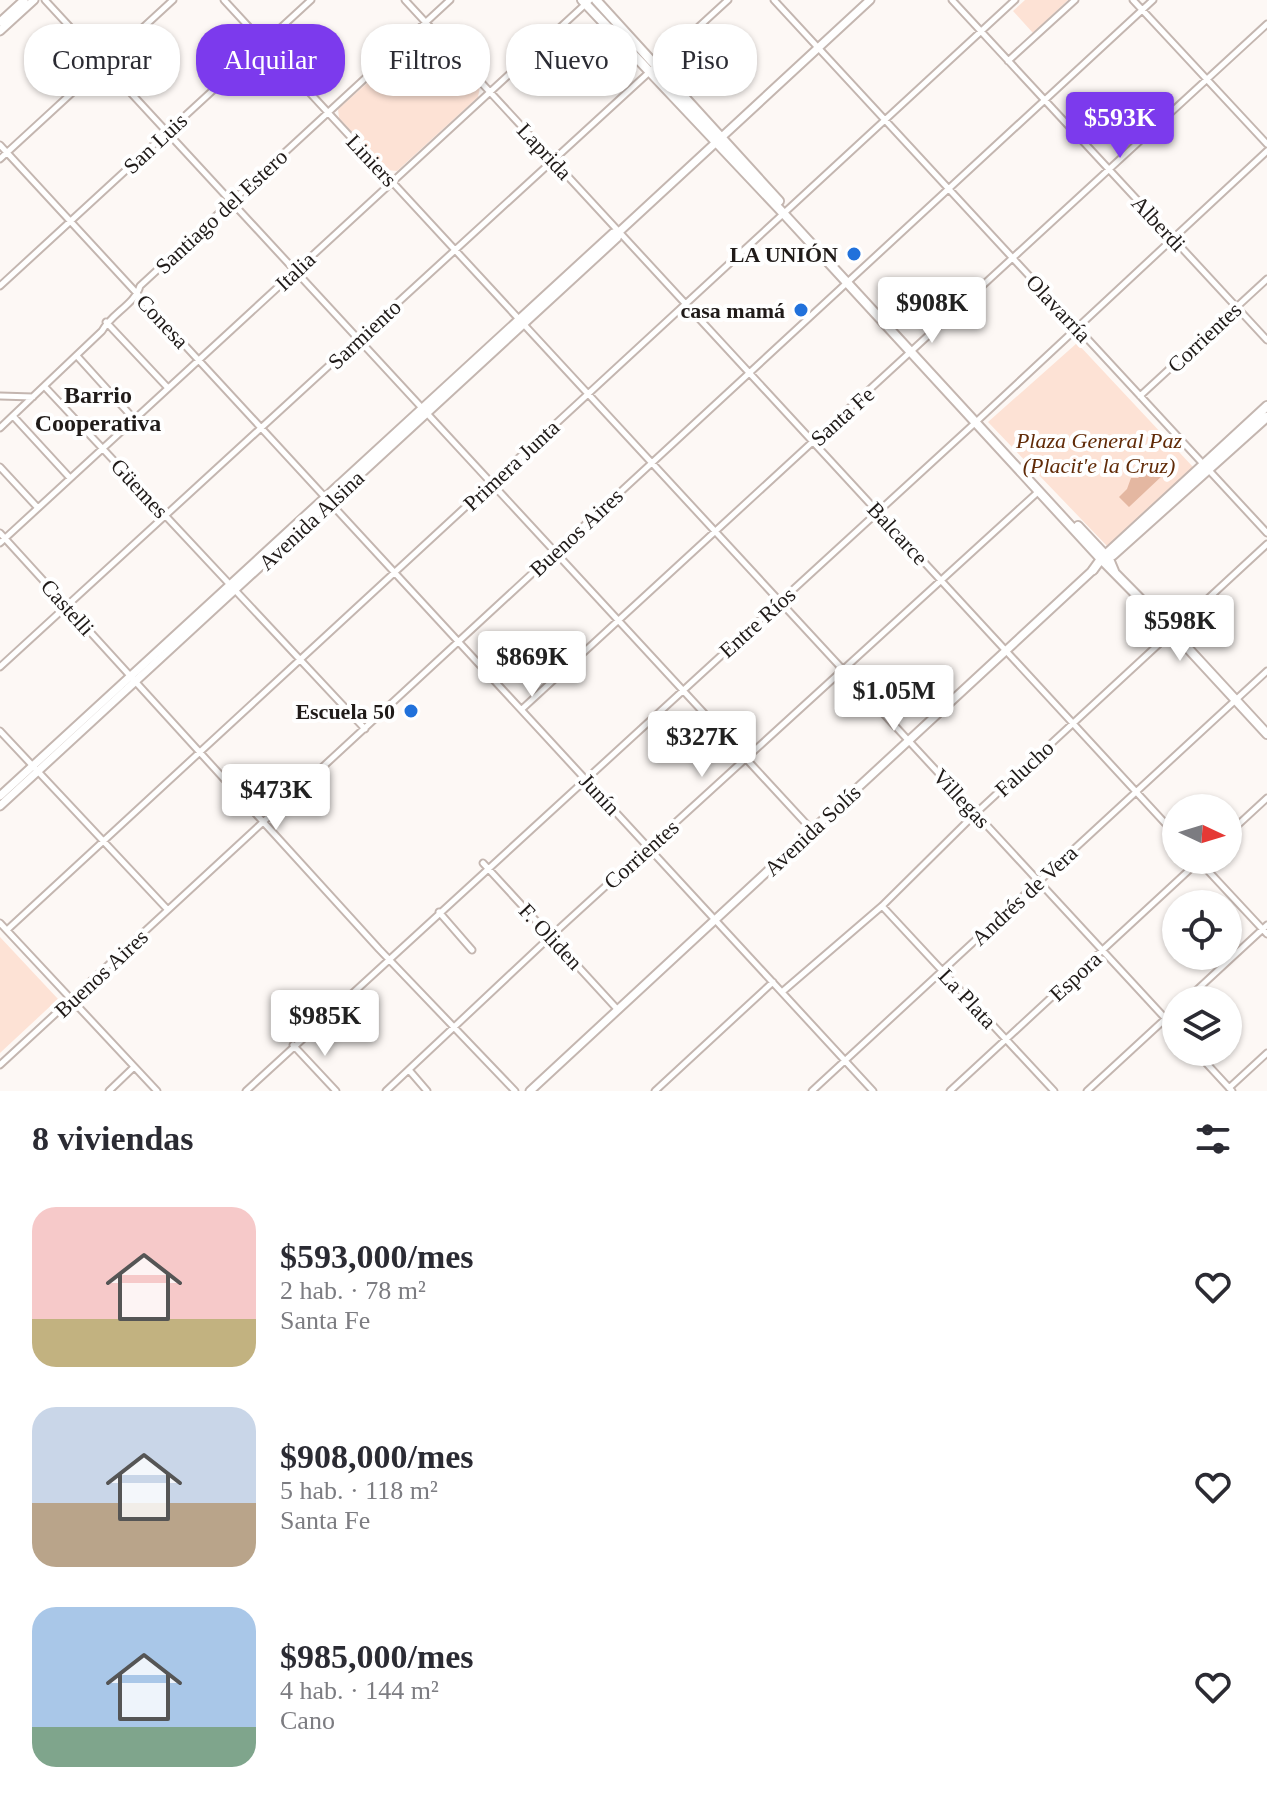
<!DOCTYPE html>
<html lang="es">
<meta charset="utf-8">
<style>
:root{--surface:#fff;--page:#f7f7f7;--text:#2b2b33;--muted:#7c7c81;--accent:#7c3aed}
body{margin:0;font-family:Georgia,serif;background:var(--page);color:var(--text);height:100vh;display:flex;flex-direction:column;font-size:30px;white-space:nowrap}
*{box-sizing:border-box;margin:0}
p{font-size:26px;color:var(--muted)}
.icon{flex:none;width:44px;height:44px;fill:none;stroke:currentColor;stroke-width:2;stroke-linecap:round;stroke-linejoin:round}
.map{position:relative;height:1091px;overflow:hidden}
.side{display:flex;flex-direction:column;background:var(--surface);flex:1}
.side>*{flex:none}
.top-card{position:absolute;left:24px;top:24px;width:800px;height:72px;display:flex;gap:16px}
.needle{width:52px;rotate:94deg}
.fabs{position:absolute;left:1162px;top:794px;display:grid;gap:16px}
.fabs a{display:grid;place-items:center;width:80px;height:80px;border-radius:50%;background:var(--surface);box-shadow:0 2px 6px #0004;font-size:40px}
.price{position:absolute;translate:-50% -68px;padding:0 18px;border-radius:8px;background:#fff;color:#222;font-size:26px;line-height:52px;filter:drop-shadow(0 2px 4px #0008)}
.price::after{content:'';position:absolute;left:50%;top:48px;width:24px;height:18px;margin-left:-12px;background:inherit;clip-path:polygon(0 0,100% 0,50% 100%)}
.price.on{background:var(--accent);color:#fff}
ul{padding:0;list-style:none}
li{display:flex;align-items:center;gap:24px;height:200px;padding:0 32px}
li span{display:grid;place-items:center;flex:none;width:224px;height:160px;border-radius:24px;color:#555}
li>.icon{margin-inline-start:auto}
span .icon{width:96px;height:96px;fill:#fffc;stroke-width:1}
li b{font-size:34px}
h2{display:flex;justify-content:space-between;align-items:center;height:96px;padding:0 32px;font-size:34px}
.chip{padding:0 28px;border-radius:32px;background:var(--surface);box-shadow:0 2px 6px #0004;font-size:28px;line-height:72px}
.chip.on{background:var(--accent);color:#fff}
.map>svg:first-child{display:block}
</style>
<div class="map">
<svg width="1267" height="1091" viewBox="0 0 1267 1091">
<rect width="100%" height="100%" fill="#fdf8f5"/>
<path fill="#fde2d5" d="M1025 0H1068L1033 33 1013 11Z
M430 34 480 87 478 97 397 171 387 170 339 118 338 109 421 35Z
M1077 343 1193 467 1107 546 988 422Z
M0 937 58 999 0 1053Z"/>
<path fill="#e4b7a1" d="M1153 464 1163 475 1129 507 1119 497 1127 489 1131 478H1138Z"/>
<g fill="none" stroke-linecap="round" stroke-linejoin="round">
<defs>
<path id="minor" d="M45 0 812 830
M224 0 1176 1030
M405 0 1176 835
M774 0 1267 533
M952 0 1267 340
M1133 0 1267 144
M1008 61 1075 0
M0 145 873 1091
M0 159 173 0
M0 286 311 0
M106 322 168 388
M77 356 134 419
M45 387 365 729
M0 396 33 397
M1140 396 1267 279
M13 416 70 478
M0 428 102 331C111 314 135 304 140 286L450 0
M0 467 38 508
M0 533 379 949 515 1091
M0 543 590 0
M0 667 728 0
M522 709 1267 24
M0 731 168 910
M1228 834 1267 798
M1199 861 1267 934
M483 863 618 1010
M882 906 1054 1091
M439 912 472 950
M0 923 157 1091
M7 930 1015 0
M782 992 882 906 976 813 1267 544
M1186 1000 1267 925
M293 1045 336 1091
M1196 1052 1232 1091
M0 1065 1153 0
M409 1070 427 1091
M1229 1088 1267 1053
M109 1091 134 1067
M246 1091 976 422 1267 151
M386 1091 551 936 1039 491
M655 1091 773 982
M812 1091 1267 671
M950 1091 1200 860
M1087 1091 1176 1009"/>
<path id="tertiary" d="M0 22 24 0
M0 31 34 0
M620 231 870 0
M0 796 613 233 620 231 617 238 0 806
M530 1091 1093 570"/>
<path id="secondary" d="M582 0 784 214 1101 559 1172 631 1267 734
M596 0 779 201
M1078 526 1109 559 1114 571
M1113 555 1267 417
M1093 570 1101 559 1267 406"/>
</defs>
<use href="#minor" stroke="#c4b6b0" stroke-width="9"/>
<use href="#tertiary" stroke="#c4b6b0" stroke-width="11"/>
<use href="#secondary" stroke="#c4b6b0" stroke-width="12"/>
<use href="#minor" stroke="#fff" stroke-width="5"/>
<use href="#tertiary" stroke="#fff" stroke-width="7"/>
<use href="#secondary" stroke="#fff" stroke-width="8"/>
</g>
<g fill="#2171db" stroke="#fff" stroke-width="3">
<circle cx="854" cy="254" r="8"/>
<circle cx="801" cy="310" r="8"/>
<circle cx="411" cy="711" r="8"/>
</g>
<g text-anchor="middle" stroke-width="8" stroke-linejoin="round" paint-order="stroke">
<g font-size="22" fill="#201b19" stroke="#fff">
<text transform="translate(155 143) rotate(-43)" y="8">San Luis</text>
<text transform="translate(545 151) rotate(47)" y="8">Laprida</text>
<text transform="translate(372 160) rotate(47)" y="8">Liniers</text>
<text transform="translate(221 211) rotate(-43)" y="8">Santiago del Estero</text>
<text transform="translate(1159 223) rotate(47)" y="8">Alberdi</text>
<text transform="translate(295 271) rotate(-43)" y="8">Italia</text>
<text transform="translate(1059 308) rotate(47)" y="8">Olavarría</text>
<text transform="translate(163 321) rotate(47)" y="8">Conesa</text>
<text transform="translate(364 334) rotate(-43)" y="8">Sarmiento</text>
<text transform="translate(1204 337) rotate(-43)" y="8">Corrientes</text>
<text transform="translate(842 416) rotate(-42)" y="8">Santa Fe</text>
<text transform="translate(511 465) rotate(-43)" y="8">Primera Junta</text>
<text transform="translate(140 488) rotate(47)" y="8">Güemes</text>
<text transform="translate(311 520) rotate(-43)" y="8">Avenida Alsina</text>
<text transform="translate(576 532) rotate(-43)" y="8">Buenos Aires</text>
<text transform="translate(898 533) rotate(47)" y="8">Balcarce</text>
<text transform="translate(68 607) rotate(48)" y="8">Castelli</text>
<text transform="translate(757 622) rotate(-42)" y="8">Entre Ríos</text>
<text transform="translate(1024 768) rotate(-43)" y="8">Falucho</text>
<text transform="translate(600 794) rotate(47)" y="8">Junín</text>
<text transform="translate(962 798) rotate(47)" y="8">Villegas</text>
<text transform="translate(812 830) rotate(-43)" y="8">Avenida Solís</text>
<text transform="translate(641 854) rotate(-42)" y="8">Corrientes</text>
<text transform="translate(1024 895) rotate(-43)" y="8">Andrés de Vera</text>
<text transform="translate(551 936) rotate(47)" y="8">F. Oliden</text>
<text transform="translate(101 973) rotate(-43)" y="8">Buenos Aires</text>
<text transform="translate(1075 976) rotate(-43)" y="8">Espora</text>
<text transform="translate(968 998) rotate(47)" y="8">La Plata</text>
</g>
<g font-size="22" font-weight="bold" fill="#201b19" stroke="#fff" text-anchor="end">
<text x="838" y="262">LA UNIÓN</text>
<text x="785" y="318">casa mamá</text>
<text x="395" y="719">Escuela 50</text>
</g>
<g font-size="22" font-style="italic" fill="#612b08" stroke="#fff">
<text x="1099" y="448">Plaza General Paz<tspan x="1099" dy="25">(Placit'e la Cruz)</tspan></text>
</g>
<g font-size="24" font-weight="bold" fill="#201b19" stroke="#fff">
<text x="98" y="403">Barrio<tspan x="98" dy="28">Cooperativa</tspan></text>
</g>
</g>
</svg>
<div class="fabs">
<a><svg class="needle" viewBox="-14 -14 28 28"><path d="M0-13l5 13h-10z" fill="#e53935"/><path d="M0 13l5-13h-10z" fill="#7c7c81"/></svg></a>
<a><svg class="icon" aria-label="locate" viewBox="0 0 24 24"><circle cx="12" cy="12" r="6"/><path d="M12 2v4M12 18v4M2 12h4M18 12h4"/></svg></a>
<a><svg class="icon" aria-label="layers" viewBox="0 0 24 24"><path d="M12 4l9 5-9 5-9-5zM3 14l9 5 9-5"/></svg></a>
</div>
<b class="price on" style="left:1120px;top:160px">$593K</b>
<b class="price" style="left:932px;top:345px">$908K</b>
<b class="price" style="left:1180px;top:663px">$598K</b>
<b class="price" style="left:532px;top:699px">$869K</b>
<b class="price" style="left:894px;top:733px">$1.05M</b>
<b class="price" style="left:702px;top:779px">$327K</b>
<b class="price" style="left:276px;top:832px">$473K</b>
<b class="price" style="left:325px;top:1058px">$985K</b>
<div class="top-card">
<a class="chip">Comprar</a>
<a class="chip on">Alquilar</a>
<a class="chip">Filtros</a>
<a class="chip">Nuevo</a>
<a class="chip">Piso</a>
</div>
</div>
<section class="side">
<h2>8 viviendas<svg class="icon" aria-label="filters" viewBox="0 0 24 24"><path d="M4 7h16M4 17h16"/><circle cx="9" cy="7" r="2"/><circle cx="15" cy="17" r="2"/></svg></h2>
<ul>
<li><span style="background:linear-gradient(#f6c9c9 70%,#c2b280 0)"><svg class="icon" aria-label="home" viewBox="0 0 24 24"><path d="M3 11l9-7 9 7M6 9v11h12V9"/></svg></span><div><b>$593,000/mes</b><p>2 hab. · 78 m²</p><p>Santa Fe</p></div><svg class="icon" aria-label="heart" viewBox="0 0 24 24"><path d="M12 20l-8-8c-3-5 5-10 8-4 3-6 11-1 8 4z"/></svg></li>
<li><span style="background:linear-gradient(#c9d6e8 60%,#b9a48a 0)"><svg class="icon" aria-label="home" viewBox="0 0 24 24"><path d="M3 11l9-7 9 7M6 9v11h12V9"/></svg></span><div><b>$908,000/mes</b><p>5 hab. · 118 m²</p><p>Santa Fe</p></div><svg class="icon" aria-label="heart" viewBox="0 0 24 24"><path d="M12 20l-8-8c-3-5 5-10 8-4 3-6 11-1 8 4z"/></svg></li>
<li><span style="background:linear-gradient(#a9c7e8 75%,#7fa58c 0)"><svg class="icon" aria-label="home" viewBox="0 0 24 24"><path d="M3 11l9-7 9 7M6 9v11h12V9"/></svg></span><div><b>$985,000/mes</b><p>4 hab. · 144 m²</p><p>Cano</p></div><svg class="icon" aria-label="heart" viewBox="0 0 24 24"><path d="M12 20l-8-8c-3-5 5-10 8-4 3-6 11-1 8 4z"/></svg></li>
</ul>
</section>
